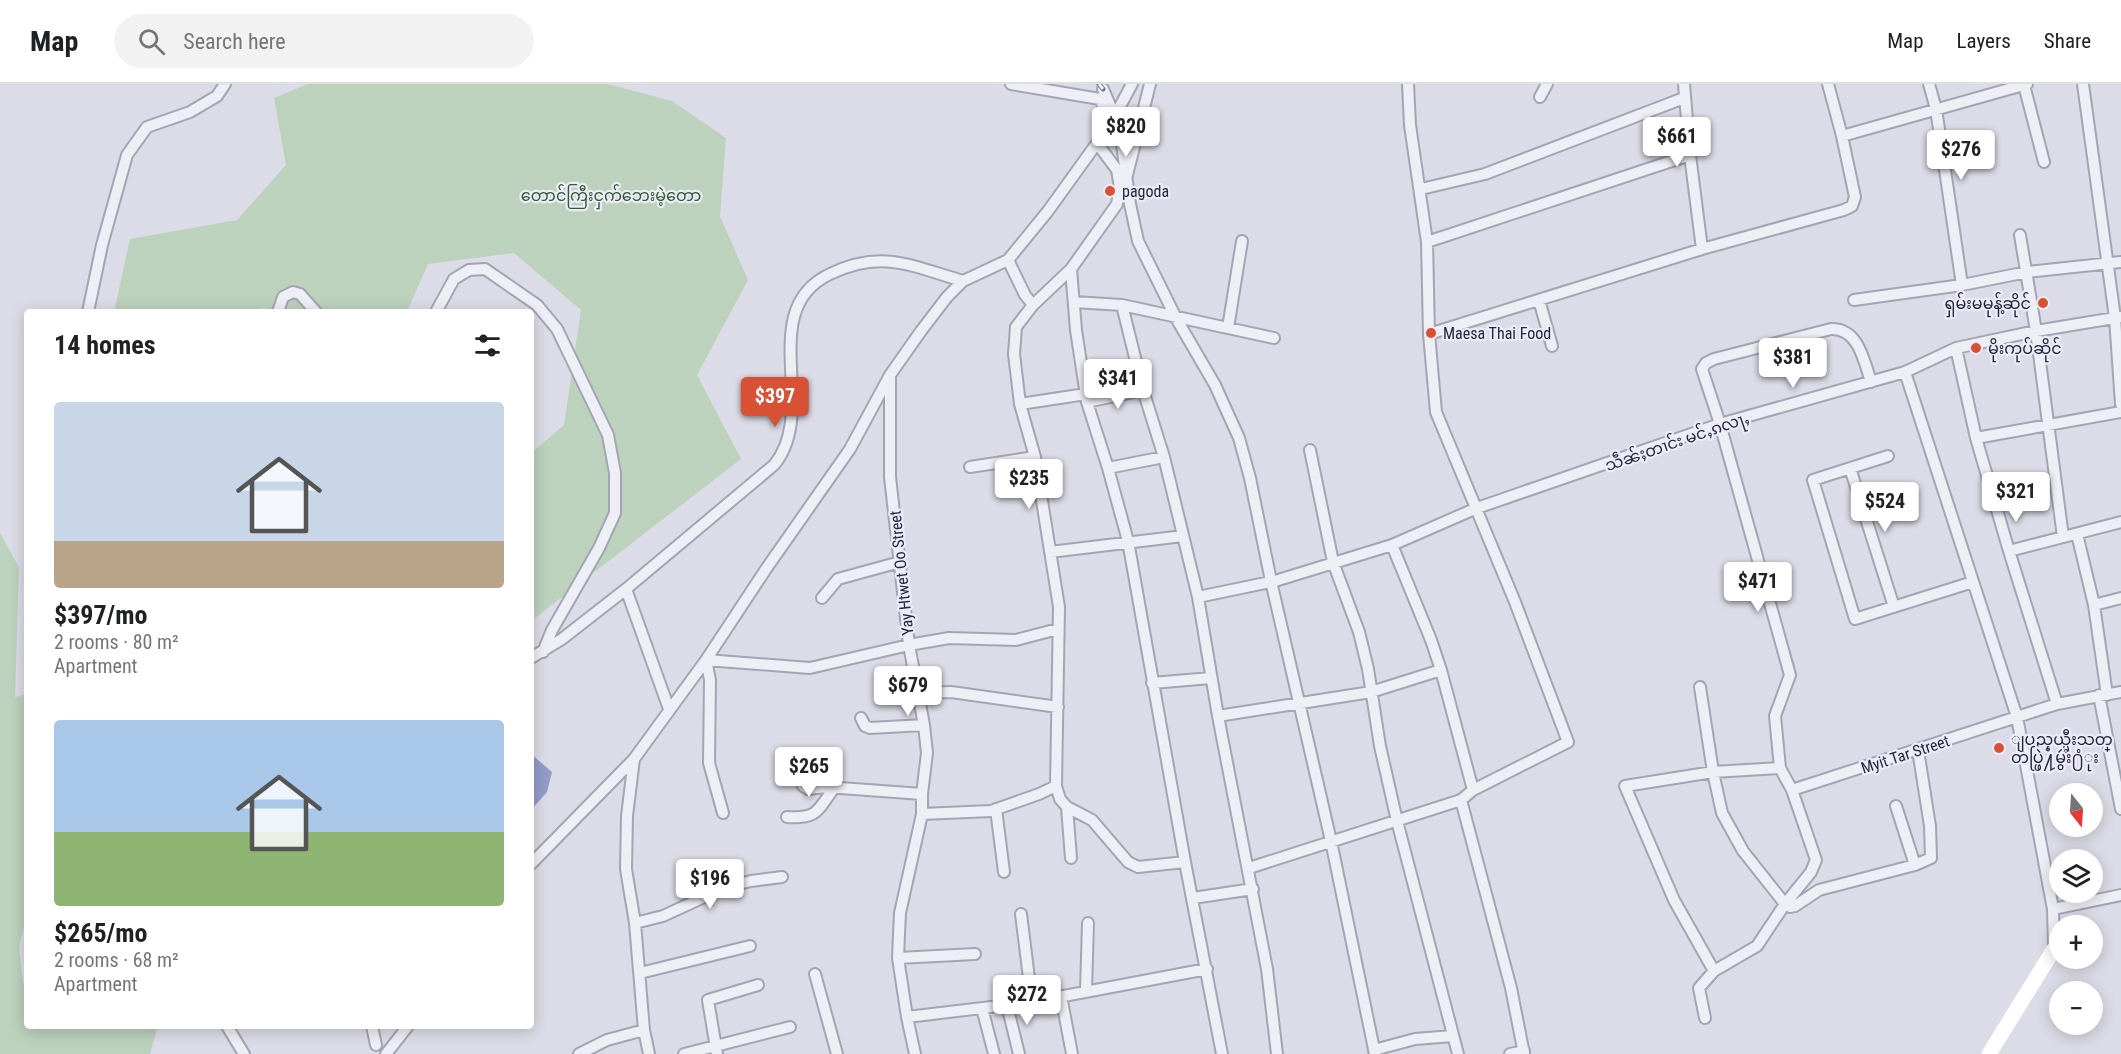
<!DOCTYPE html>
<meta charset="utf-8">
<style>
:root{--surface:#fff;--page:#f2f2f2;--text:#202124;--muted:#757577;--line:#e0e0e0;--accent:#d85135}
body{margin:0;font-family:"Roboto Condensed","Noto Sans Myanmar",sans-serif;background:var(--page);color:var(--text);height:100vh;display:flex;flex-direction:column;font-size:22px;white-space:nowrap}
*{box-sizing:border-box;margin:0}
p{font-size:20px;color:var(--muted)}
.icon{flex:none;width:33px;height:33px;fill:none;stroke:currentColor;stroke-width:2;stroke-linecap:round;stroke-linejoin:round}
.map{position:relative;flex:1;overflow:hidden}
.drawer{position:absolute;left:24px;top:225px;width:510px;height:720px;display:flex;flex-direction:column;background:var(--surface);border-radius:6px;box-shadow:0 3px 15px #0003}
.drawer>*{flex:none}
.needle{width:39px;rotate:163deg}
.tools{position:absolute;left:2049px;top:699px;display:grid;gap:12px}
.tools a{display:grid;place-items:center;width:54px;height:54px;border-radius:50%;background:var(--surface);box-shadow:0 3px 15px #0003;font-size:30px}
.price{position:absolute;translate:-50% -51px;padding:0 14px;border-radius:6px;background:#fff;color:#222;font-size:20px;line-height:39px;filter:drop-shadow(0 2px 3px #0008)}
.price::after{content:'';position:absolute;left:50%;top:36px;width:18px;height:14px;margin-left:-9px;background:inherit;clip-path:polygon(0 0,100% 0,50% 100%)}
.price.on{background:var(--accent);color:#fff}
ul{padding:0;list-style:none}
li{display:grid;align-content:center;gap:12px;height:318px;padding:0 30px}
li span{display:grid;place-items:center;height:186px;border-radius:6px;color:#555}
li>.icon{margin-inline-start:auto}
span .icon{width:108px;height:108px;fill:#fffc;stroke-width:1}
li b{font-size:26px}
h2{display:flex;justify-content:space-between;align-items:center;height:72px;padding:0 30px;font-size:26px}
header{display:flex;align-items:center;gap:36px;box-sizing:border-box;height:84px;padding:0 30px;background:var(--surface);border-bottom:2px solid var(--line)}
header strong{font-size:28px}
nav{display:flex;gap:33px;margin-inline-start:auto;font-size:21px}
.search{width:420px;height:54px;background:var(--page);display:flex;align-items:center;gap:15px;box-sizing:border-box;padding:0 21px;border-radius:33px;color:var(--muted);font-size:22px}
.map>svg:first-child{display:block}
</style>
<header>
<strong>Map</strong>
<div class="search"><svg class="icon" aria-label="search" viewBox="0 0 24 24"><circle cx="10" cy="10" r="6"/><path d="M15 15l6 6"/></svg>Search here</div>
<nav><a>Map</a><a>Layers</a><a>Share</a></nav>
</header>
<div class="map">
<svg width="2121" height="970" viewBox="0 0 2121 970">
<rect width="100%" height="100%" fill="#dbdce7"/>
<path fill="#bcd2bd" d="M308 0H607L672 17 726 54 720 132 748 196 697 291 741 375 531 537V369L564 341 581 226 514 169 428 180 407 228H267L264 222 261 228H114L130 155 237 136 286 81 274 14Z
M0 449 19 483 15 613 27 610V832L19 862 23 899 27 901V942H158L150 970H0Z"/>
<path fill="#939cca" d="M531 670 552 688 547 708 531 726Z"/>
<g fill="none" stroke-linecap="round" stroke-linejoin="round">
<defs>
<path id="street" d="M1011 0 1100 15 1105 26
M1150 0 1126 95 1120 104 1117 120 1071 185 1076 246 1087 318 1108 384 1128 457 1185 778 1222 970
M1408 0 1410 41 1427 158 1429 250 1436 328 1515 518 1568 658 1473 706 1461 716 1511 904 1524 970
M1684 0 1690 71 1702 165
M1929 0 1936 25 1962 201
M2083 0 2115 234 2121 320
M2024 1 2044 78
M1103 5 1120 45 1130 120 1138 157 1176 234 1215 301 1239 354 1250 394 1271 497 1331 757 1375 970
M1540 13 1547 0
M1842 52 2027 0
M1097 59 1117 86 1120 104
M1421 105 1485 90 1684 14
M2020 151 2036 247 2063 453
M1427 158 1690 71
M1008 176 1025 211 1033 221
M1539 216 1552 262
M1854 216 1962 201 2027 188 2121 178
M1074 218 1122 221 1274 254
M1122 221 1143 306 1164 373 1198 513 1218 632 1267 885 1277 970
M88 228 102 161 127 71 147 43 190 28 217 12 225 0
M278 228 283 213 293 208 300 210 316 228
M436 228 454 195 469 186 485 185 537 221 557 245 608 351 615 389V429L599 464 552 546 543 568
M1228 244 1242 157
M1429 250 1702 165 1844 126 1852 122 1855 113 1842 52 1828 0
M1956 264 1976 354 2009 467 2057 620
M1905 288 2017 633 2053 825 2054 865
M890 294V393L909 561 924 641 927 669 922 710V730L900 829 899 850 898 874 907 933 915 970
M1087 318 1143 306
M1020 320 1086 310
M1976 354 2121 328
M1310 366 1333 478 1359 548 1368 585 1380 662 1397 737 1458 970
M1888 372 1813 396 1855 535 1973 498
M970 383 1035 373
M1108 384 1164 373
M1850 384 1894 523
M2077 450 2094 521 2107 611
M1392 461 1431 556 1441 586 1473 706
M2009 467 2121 438
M1050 468 1183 452
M626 505 669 625
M1198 513 1275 497 1392 461 1477 424 1720 340 1905 288 1956 264 2036 247 2121 233
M822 514 838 495 900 478
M2094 521 2121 514
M531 574 562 555 626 505 774 381C820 326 754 226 830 190 882 165 911 182 963 197
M1152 599 1211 594
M1700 603 1713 688 1722 729 1743 767 1785 820 1790 823 1795 822 1819 806 1915 781 1931 774 1930 742 1918 666
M918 609 951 608 1058 623
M2099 611 2121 725
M1218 632 1371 608 1441 586
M861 634 865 642 870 644 924 641
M634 675 627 732 626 785 635 839 644 946 649 970
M799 684 803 702 808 705 827 703 922 710
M1056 702 1059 523 1035 373 1020 320 1014 270 1016 243 1033 221 1071 185
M1792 706 2057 620 2121 608
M1896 722 1915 781
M1067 723 1071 774
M996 725 1004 788
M723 729 709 679 710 596 706 576 810 584 909 561 949 554 1016 556 1058 545
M922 730 991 727 1039 710 1056 702 1060 715 1067 723 1092 736 1128 778 1138 783 1185 778
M787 733C818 735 817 727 834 704
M531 780 634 675 706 576 766 485 850 365 890 291 921 247 947 213 963 197 1008 176 1048 127 1110 41 1132 0
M1249 784 1461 716
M1193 814 1253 805
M2053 825 2121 811
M1021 830 1032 918
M635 839 663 832 726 803 751 797 782 793
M898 874 975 870
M1714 887 1674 816 1625 702 1713 688 1780 684
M640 889 750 862
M815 890 837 970
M1086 907 1088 839
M1061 912 1072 970
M1007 921 1019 970
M982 924 994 970
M907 933 1032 918 1207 885
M1705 934 1699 904 1714 887 1757 862 1785 820 1811 788 1816 776 1792 706 1780 684 1775 632 1790 591 1720 340 1702 285 1706 279 1714 275 1831 245C1858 244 1864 276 1871 298
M227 942 244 970
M372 942 376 961
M1374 966 1415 955 1453 952
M386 970 408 942
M579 970 607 956 644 946
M684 970 790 943
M717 970 708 916 758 901
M1510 970 1524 967"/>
</defs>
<use href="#street" stroke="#a4a5b4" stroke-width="14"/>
<use href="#street" stroke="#eeeef5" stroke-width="10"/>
<path stroke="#fff" stroke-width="15" d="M1989 970 2054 865"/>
<defs>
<path id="rail" d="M1099 0 1103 5"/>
</defs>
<use href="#rail" stroke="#747592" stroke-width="5"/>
<use href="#rail" stroke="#ebecf5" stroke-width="3" stroke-dasharray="9" stroke-linecap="butt"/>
</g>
<g fill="#d85135" stroke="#ebecf5" stroke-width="2">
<circle cx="1110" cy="107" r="6"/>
<circle cx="2043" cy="219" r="6"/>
<circle cx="1431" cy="249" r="6"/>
<circle cx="1976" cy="264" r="6"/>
<circle cx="1999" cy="664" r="6"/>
</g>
<g text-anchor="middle" stroke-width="4.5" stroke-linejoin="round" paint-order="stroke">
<g font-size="16" fill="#24253e" stroke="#ebecf5" text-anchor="start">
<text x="1122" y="113">pagoda</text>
<text x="2031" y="225" text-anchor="end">ရှမ်းမမုန့်ဆိုင်</text>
<text x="1443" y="255">Maesa Thai Food</text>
<text x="1988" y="270">မိုးကုပ်ဆိုင်</text>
<text x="2011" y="661">ျပည္နယ္မီးသတ္<tspan x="2011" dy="18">တပ္ဖြဲ႔မွဴး႐ံုး</tspan></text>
</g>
<g font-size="16" fill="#315b36" stroke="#ebecf5">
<text x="611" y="117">တောင်ကြီးငှက်ဘေးမဲ့တော</text>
</g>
<g font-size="16" fill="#24253e" stroke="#ebecf5">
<text transform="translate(1677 357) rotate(-19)" y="6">သဵၼ်ႈတၢင်း မင်ႇၵလႃႇ</text>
<text transform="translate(901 489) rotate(-96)" y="6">Yay Htwet Oo Street</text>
<text transform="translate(1905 670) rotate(-18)" y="6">Myit Tar Street</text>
</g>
</g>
</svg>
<div class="tools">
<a><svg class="needle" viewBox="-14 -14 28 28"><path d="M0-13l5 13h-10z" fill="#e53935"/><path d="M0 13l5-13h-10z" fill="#757577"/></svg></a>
<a><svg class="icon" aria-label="layers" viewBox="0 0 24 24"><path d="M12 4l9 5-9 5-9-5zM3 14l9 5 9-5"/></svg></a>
<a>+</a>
<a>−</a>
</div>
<b class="price" style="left:1126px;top:74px">$820</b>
<b class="price" style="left:1677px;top:84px">$661</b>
<b class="price" style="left:1961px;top:97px">$276</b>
<b class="price" style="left:1793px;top:305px">$381</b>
<b class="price" style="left:1118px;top:326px">$341</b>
<b class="price on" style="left:775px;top:344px">$397</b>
<b class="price" style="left:1029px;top:426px">$235</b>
<b class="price" style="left:2016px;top:439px">$321</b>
<b class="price" style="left:1885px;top:449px">$524</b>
<b class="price" style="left:1758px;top:529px">$471</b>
<b class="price" style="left:908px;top:633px">$679</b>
<b class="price" style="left:809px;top:714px">$265</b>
<b class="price" style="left:710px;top:826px">$196</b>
<b class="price" style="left:1027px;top:942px">$272</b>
<section class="drawer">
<h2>14 homes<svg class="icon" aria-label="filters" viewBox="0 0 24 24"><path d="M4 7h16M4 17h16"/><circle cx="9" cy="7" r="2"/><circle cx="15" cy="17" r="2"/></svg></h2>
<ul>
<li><span style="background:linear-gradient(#c9d6e8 75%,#b9a48a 0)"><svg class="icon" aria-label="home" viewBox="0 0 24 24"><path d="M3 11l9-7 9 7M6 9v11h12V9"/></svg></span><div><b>$397/mo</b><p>2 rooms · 80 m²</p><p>Apartment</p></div></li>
<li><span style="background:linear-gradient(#a9c7e8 60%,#8fb573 0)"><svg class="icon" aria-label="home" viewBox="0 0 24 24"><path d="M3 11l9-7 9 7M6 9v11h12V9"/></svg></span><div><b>$265/mo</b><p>2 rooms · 68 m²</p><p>Apartment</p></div></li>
</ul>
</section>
</div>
